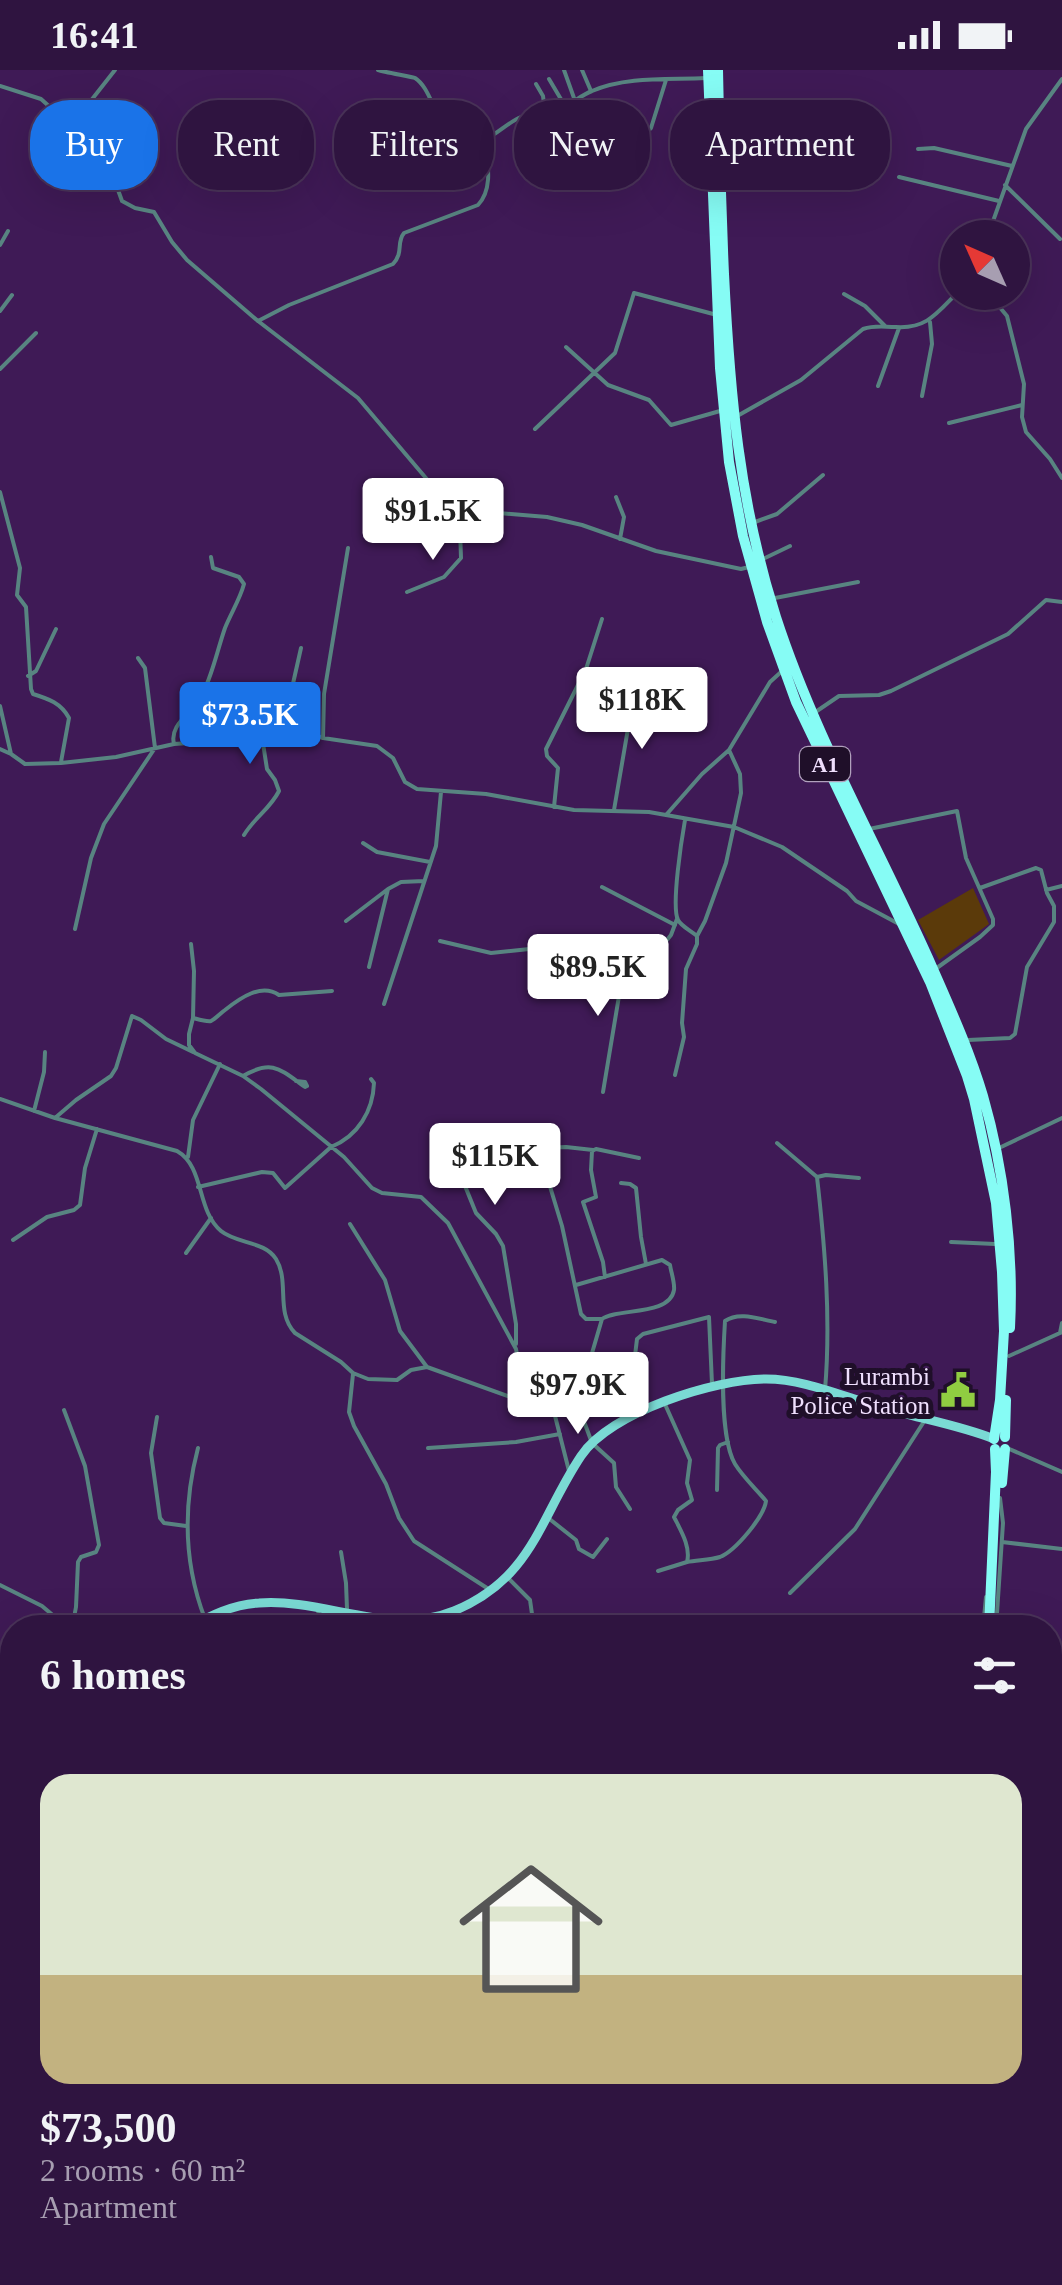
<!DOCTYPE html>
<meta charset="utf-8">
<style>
:root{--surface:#2f1440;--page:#371d47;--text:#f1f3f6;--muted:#a79eb1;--line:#4a3359;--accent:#1a73e8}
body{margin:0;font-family:"Times New Roman",serif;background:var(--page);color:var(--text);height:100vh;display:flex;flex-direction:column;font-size:38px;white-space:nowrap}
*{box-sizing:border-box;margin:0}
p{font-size:32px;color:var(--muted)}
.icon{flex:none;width:55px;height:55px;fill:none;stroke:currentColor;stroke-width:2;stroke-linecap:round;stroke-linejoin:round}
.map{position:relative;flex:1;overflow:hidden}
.sheet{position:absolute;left:0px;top:1545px;width:1062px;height:670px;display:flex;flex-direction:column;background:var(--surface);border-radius:40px 40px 0 0;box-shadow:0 10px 40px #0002,0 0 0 2px var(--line)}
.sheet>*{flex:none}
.guide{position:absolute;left:30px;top:30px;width:1002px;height:90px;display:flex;gap:20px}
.needle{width:65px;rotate:315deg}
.tools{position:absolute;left:940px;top:150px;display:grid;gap:20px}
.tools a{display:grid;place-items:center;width:90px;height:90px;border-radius:50%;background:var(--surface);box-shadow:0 10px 40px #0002,0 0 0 2px var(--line);font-size:50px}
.price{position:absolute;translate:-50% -85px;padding:0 22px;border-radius:10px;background:#fff;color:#222;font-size:32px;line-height:65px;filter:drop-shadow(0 2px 5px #0008)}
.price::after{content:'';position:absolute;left:50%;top:60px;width:30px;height:22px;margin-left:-15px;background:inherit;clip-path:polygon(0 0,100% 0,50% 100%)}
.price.on{background:var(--accent);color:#fff}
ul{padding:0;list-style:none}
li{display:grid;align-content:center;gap:20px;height:530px;padding:0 40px}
li span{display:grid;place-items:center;height:310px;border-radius:30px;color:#555}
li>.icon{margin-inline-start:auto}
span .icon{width:180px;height:180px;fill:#fffc;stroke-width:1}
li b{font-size:42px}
h2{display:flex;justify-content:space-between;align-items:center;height:120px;padding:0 40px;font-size:42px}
.chip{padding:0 35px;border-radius:40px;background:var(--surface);box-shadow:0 10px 40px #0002,0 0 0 2px var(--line);font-size:35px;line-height:90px}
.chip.on{background:var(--accent);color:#fff}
.status{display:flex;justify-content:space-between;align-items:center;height:70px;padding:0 50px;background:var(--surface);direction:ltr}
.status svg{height:28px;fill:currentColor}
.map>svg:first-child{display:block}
</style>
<div class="status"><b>16:41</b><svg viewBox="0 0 49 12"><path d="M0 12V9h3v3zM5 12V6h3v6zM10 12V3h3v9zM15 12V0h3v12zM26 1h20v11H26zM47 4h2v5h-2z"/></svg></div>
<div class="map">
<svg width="1062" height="2215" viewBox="0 0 1062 2215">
<rect width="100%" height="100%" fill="#3f1a56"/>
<path fill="#5b3a0a" d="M973 818 989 854 939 890 918 850Z
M1050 1984 1062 1990V2215H1005L1006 2203 1050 2202Z"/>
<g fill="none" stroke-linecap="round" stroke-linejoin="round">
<path stroke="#588481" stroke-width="4" d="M378 0C384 2 413 7 415 8 435 21 433 61 468 72 486 77 505 53 521 47 534 43 547 43 559 39 571 35 581 25 592 21 627 6 669 10 706 8
M564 0 574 28
M582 0 591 21
M549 9 565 36
M536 14 543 26 545 41
M0 16 41 29 71 56 115 0
M71 56 62 72 63 75 108 92 122 131 135 138 154 142 172 172 187 190 258 251 358 328 442 427 460 459 461 488 444 507 407 522
M387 75 393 78C411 73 426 62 445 56
M918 79 934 78 1012 96
M628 80 651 58 666 10
M899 107 999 131
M1005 115 1060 169
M987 168 1026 59 1062 9
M0 175 8 161
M987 222 1007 246 1024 314 1022 347 1026 362 1050 389 1062 408
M844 224 865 236 885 256
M0 241 12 225
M258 251 289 235 393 194C404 182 396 173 404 163L478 135C494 118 487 91 485 69
M566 277 608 315 649 330 671 355 720 341
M0 299 36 263
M878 316 899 258
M922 326 932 274 930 252
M739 345 801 310 863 259C875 255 883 257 896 257 927 259 937 243 958 222
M949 353 1022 335
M535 359 615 283 634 223 717 245
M0 422 20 498 17 525 26 537 31 619 33 624C49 629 61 633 69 648L61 692
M616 427 624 447 620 469
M755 452 777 444 823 405
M460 459 499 443 547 447 582 455 656 481 741 499 749 497
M763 489 790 476
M775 528 858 512
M28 606 36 601 56 559
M0 636 11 684
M814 643 839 626 879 625 891 621 1008 564 1046 530 1062 532
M283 658 301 578
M323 668 324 624 348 478
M174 674C169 654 192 644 201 627 212 607 217 581 225 558 231 543 240 529 244 514L239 507 213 498 211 487
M0 679 11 684 25 694 61 693 116 687 174 674 204 672 233 674 262 667 283 658H295L323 668 377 676 393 688 405 712 417 719 486 724 574 740 649 742 734 757 782 777 847 821 856 831 899 854
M554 737 558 698 547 686 546 679 586 599 602 549
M614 740 635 618
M666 745 702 704 729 680 770 612 781 602
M869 759 957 741 966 788 993 849V855L980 867 934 900
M244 765C254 748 270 739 279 721L275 710 267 699 262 667
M363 773 377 782 430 792
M602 817 675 855
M1046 820 1062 816
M346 851 388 819
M75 859 91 788 104 754 155 678 145 598 138 588
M697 866 705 851 726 793 741 723 740 704 729 680
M440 871 491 883 539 878 559 869 608 877 638 878 662 874 667 870 671 865 677 849
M191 874 194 901 193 948 189 964V975L195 983 243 1006 261 1019 344 1087 372 1118 382 1123 421 1127 448 1153 516 1279C521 1296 509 1312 516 1329L544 1337 572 1335 579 1338 592 1373 614 1393 616 1417 630 1439
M369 897 388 819 401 812 424 811
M384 934 436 776 441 722
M193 948C197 949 207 952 211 951 215 949 221 943 225 940 240 928 261 913 279 925L332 921
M968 970 1010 968 1015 964 1027 897 1054 852V836L1047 823 1041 800 1036 798 980 818
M675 1005 684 967 682 953 686 899 697 874V866C691 861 681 856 678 850 671 836 682 767 685 750
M243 1006C272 989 280 999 305 1017L307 1016 305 1012 296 1011
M603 1022 621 914 622 879
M0 1029 55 1048 177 1081C205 1097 196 1140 221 1161 237 1174 265 1171 276 1189 290 1212 275 1242 295 1263L341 1292 353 1303 368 1309 397 1310 411 1300 427 1297 516 1329
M34 1041 44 1002 45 982
M55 1048 76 1030 111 1006 116 998 132 946 141 950 166 969 193 982
M777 1073 817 1107 826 1105 859 1108
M999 1078 1062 1048
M593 1080 566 1077 541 1078 545 1100 562 1156 581 1244 586 1249H602
M188 1087 193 1050 220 994
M817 1107C825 1178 831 1249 825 1320
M463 1111 476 1143 496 1164 503 1176 516 1254V1274
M621 1113 630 1114 636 1118 641 1167 646 1194
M198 1117 262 1102 273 1103 285 1118 331 1077C358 1066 373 1041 374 1013L371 1009
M350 1154 385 1210 400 1261 427 1297
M13 1170 47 1147 74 1140 80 1135 85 1098 97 1059
M951 1172 995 1174
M186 1183 211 1148
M605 1207 603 1192 583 1132 596 1127 591 1100 592 1081 596 1079 639 1088
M576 1215 662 1190 670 1195C671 1202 675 1213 674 1220 670 1246 617 1238 602 1249L585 1307 587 1317 602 1320 609 1325 630 1327
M1060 1263 1062 1253
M1009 1286 1062 1262
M353 1304 349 1342 354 1356 386 1414 399 1448 414 1471 487 1518
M553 1338 569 1401
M64 1340 85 1396 99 1475 96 1482 81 1487 78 1492 76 1537 72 1558
M637 1342 630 1327 637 1269 643 1264 709 1247 712 1314
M157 1347 151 1383 160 1448 164 1453 186 1456
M198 1378C183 1435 184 1494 205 1549
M428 1378 516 1372 560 1364
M1007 1378 1062 1402
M717 1420 718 1378 720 1375 728 1372
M547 1447 576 1470 579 1479 593 1487 607 1469
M1002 1472 1062 1479
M341 1482 346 1513 347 1539
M687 1492C697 1490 710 1490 720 1487 735 1481 764 1447 766 1431 756 1419 743 1407 735 1394 719 1367 723 1283 725 1251 739 1241 759 1249 775 1252
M658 1501 687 1492C691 1477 681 1461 674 1447L678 1440 692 1430 687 1413 690 1390 664 1332
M508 1508 530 1530 534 1558
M0 1515 42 1536 68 1558
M790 1523 855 1459 925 1350
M318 1539 320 1558
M983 1558 986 1527
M996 1558 1003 1453 1000 1428
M1050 1637 1062 1643
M1050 1706 1062 1703
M0 1773 12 1748
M0 1820 12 1825
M0 1958 12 1962
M261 2202 285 2215
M396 2202 401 2215
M453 2202 462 2215
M983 2202 984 2215
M108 2215 120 2202
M300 2215 317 2202
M494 2215 497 2202
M716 2215V2202"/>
<path stroke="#7adad4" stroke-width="9" d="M187 1558C210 1546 233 1534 259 1533 324 1528 390 1567 454 1541 533 1508 539 1449 581 1386 610 1342 715 1309 766 1309 804 1309 841 1326 877 1336 915 1348 956 1354 994 1369
M0 1640 12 1637"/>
<path stroke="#86fcf5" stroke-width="10" d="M708 0 720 298 729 392 743 466 767 552 796 632 930 912 967 1006 974 1029 996 1133 1002 1202 1004 1261 1000 1330 994 1369
M718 0C719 68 721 136 724 204 730 324 739 432 776 547 816 670 881 781 933 899 951 940 970 982 983 1026 1004 1099 1014 1181 1010 1258
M1005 1367 1006 1330
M1002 1413 1005 1379
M989 1558 996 1402 995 1379
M988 2202 989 2215
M999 2215 1000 2202"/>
</g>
<defs>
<symbol id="civic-bare" viewBox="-9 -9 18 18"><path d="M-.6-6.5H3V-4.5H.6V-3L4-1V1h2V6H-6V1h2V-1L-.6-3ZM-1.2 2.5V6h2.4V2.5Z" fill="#90cd41" stroke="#1f0f29" stroke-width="2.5" paint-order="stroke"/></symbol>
</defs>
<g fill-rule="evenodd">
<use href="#civic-bare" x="933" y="1295" width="50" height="50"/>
</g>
<g text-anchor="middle" stroke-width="10" stroke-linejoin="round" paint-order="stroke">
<rect fill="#1f0f29" stroke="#b1a1bd" stroke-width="2.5" x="800" y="677" width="50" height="34" rx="8"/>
<g font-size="22" font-weight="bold" fill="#efdffd">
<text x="825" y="702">A1</text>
</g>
<g font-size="25" fill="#efdffd" stroke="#1f0f29" text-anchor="end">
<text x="930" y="1315">Lurambi<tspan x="930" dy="29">Police Station</tspan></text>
</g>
</g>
</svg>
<div class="tools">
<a><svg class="needle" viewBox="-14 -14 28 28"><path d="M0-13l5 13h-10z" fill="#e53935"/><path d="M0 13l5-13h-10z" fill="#a79eb1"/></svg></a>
</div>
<b class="price" style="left:433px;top:493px">$91.5K</b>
<b class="price" style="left:642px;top:682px">$118K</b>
<b class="price on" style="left:250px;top:697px">$73.5K</b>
<b class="price" style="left:598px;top:949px">$89.5K</b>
<b class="price" style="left:495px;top:1138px">$115K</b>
<b class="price" style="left:578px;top:1367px">$97.9K</b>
<div class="guide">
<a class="chip on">Buy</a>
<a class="chip">Rent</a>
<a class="chip">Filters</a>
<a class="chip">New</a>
<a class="chip">Apartment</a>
</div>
<section class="sheet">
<h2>6 homes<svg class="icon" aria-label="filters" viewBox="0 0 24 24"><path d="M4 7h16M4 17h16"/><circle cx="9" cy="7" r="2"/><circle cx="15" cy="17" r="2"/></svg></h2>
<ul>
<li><span style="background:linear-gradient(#dfe7d0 65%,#c2b280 0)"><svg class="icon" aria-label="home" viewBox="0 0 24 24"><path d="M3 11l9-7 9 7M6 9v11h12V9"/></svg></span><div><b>$73,500</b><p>2 rooms · 60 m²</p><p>Apartment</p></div></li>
</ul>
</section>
</div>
